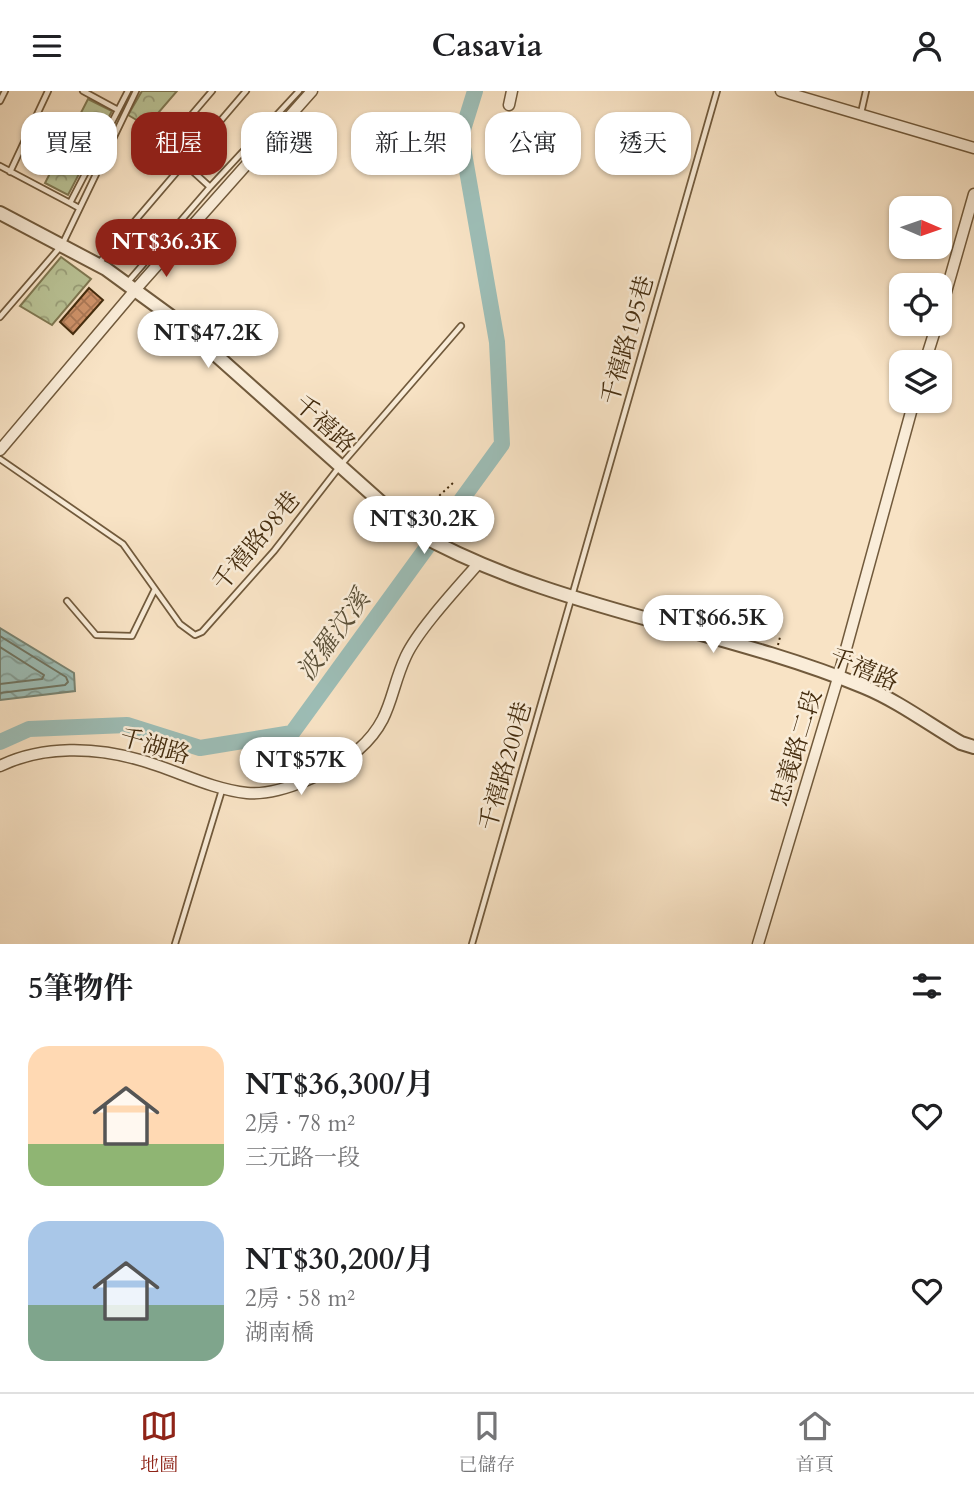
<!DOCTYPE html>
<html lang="zh-TW">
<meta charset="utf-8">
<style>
:root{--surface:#fff;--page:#f6f6f6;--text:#202124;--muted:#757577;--line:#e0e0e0;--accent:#8f2418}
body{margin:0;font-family:Cardo,"Noto Serif TC",serif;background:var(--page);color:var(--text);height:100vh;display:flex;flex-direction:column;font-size:26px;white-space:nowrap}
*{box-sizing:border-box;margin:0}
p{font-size:23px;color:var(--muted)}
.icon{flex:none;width:38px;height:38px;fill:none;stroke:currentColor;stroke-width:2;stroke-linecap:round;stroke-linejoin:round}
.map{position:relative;height:853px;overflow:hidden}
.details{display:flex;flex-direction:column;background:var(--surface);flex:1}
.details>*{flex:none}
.top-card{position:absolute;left:21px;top:21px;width:933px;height:63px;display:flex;gap:14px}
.needle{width:46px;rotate:92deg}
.tools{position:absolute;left:889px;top:105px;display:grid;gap:14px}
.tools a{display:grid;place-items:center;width:63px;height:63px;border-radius:14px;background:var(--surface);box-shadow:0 2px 5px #0004;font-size:35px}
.price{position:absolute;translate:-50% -60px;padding:0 16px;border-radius:24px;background:#fff;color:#222;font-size:23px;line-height:46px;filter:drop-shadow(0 2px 4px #0008)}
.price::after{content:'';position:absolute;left:50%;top:42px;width:21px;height:16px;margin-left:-10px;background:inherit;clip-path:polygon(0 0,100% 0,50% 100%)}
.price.active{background:var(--accent);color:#fff}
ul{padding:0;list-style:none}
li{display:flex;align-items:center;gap:21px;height:175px;padding:0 28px}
li span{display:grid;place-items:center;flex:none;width:196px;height:140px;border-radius:21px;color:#555}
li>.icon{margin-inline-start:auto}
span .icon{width:84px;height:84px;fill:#fffc;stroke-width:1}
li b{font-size:30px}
h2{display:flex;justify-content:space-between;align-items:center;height:84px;padding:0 28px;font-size:30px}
.tag{padding:0 24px;border-radius:21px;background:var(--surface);box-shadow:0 2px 5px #0004;font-size:24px;line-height:63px}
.tag.active{background:var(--accent);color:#fff}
header{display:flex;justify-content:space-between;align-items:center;height:91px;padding:0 28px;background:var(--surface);font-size:32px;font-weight:700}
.dock{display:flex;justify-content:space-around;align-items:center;height:98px;border-top:2px solid var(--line);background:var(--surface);font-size:19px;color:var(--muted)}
.dock a{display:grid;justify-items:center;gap:4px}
.dock .active{color:var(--accent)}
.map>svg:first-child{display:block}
</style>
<header><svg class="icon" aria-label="menu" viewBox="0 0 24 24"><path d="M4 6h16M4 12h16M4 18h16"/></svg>Casavia<svg class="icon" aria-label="person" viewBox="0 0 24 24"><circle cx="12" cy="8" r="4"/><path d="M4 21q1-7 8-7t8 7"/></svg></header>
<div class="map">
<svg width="974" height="853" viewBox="0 0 974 853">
<defs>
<pattern id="forest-crowns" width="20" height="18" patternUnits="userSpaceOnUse" patternTransform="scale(1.75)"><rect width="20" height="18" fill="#bac497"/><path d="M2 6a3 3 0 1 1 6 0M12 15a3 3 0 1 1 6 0" fill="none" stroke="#999f7a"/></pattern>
<pattern id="water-waves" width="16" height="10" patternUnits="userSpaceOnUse" patternTransform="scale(1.75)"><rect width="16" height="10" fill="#9dbeb7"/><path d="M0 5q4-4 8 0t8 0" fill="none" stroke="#829b93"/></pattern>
<pattern id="building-cross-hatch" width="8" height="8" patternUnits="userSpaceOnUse" patternTransform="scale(1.75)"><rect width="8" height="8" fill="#cf936a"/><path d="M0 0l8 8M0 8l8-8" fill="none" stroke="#aa7856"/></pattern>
</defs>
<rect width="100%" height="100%" fill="#f8e3c5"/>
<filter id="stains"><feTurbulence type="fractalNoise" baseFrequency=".00286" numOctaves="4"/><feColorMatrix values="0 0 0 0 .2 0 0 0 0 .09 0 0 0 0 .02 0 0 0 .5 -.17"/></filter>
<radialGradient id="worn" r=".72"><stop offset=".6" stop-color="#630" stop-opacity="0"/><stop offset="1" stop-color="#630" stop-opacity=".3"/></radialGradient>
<path fill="url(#forest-crowns)" stroke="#7f7852" stroke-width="2" d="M142 0H177L147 35 128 24Z
M88 8 112 20 68 104 45 92Z
M61 166 91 188 52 234 20 215Z"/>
<path fill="url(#water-waves)" stroke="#798473" stroke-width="2" d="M0 537 74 582 75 600 0 609Z"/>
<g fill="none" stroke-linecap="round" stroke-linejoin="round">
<path stroke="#707562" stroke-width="2" d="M0 545 66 586 68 591 65 594 0 602
M0 556 44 584 42 588 0 593"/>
<path stroke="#9dbeb7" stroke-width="16" d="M0 651 29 638 127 634 200 657 292 642 502 353 497 251 461 45 475 0"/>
</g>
<path fill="url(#building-cross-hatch)" stroke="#442c0e" stroke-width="2" d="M89 197 103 209 73 243 60 231Z"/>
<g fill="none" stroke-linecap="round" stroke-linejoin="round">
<defs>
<path id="service" d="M83 0 118 19
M0 10 5 0
M861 22 866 0
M0 75 70 112
M10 81 48 0
M210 96 165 55 212 0
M79 117 70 112 128 0
M99 172 246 0
M127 192 210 96 299 0
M0 226 62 154 136 0
M0 368 123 453 180 533 195 544 202 541 274 460 340 375 461 235
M67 510 96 544 132 545 155 498
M175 853 222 699
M472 853 717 0"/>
<path id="minor" d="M781 0 974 57
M509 14 512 0
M940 222 974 103
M925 271 937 233
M0 359 136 198 312 0
M0 675C43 654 96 656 140 669 176 679 210 698 247 702 281 705 334 680 359 658 393 628 389 601 406 565 418 539 458 496 478 473
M758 853 838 587 914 310"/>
<path id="tertiary" d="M0 122 106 178 180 232 412 439C552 519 716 535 864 596 898 610 930 634 961 652L974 656"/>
</defs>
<use href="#service" stroke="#715a3c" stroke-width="8"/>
<use href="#minor" stroke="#715a3c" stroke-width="13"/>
<use href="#tertiary" stroke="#715a3c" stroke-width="16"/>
<path stroke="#442c0e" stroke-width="2" stroke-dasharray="2 3.5" stroke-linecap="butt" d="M415 427 453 392
M778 554 780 546"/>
<use href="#service" stroke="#faedd9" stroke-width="4.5"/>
<use href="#minor" stroke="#faedd9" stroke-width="10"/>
<use href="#tertiary" stroke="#faedd9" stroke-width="12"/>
</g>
<g text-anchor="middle" stroke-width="5" stroke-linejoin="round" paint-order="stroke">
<g font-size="24" fill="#442c0e" stroke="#faedd9">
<text transform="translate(627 249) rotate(-74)" y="8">千禧路195巷</text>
<text transform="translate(325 333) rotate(42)" y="8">千禧路</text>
<text transform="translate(256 450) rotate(-50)" y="8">千禧路98巷</text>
<text transform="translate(864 578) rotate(23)" y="8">千禧路</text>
<text transform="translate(155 655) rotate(16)" y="8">千湖路</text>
<text transform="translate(796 657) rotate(-73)" y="8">忠義路二段</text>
<text transform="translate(505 675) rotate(-74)" y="8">千禧路200巷</text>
</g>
<g font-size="26" font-style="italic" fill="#5a5038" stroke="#faedd9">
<text transform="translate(333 544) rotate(-54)" y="9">波羅汶溪</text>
</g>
</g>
<rect width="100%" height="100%" filter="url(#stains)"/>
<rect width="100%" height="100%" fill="url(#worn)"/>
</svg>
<div class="tools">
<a><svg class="needle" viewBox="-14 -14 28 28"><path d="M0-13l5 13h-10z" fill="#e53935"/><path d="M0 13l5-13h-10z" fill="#757577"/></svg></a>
<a><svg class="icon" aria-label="locate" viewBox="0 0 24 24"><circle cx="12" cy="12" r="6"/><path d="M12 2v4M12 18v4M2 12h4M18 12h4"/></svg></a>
<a><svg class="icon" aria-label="layers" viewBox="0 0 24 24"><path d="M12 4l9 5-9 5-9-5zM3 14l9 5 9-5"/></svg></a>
</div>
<b class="price active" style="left:166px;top:188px">NT$36.3K</b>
<b class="price" style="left:208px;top:279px">NT$47.2K</b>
<b class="price" style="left:424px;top:465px">NT$30.2K</b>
<b class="price" style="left:713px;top:564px">NT$66.5K</b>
<b class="price" style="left:301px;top:706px">NT$57K</b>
<div class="top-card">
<a class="tag">買屋</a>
<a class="tag active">租屋</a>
<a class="tag">篩選</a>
<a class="tag">新上架</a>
<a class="tag">公寓</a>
<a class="tag">透天</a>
</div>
</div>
<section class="details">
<h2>5筆物件<svg class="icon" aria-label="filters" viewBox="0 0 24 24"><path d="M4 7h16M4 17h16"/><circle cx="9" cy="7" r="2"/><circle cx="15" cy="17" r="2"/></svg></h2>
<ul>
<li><span style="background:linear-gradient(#ffd9b3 70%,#8fb573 0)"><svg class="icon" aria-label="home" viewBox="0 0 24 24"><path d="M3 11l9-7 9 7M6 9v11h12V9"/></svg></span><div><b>NT$36,300/月</b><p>2房 · 78 m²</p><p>三元路一段</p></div><svg class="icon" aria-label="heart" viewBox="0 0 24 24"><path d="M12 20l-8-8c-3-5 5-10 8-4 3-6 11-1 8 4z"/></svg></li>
<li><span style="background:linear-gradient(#a9c7e8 60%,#7fa58c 0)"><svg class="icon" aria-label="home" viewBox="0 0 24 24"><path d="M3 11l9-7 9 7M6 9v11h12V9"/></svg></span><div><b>NT$30,200/月</b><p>2房 · 58 m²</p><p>湖南橋</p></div><svg class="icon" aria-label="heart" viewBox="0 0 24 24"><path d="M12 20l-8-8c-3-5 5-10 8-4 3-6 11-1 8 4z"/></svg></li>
</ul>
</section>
<nav class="dock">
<a class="active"><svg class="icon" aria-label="map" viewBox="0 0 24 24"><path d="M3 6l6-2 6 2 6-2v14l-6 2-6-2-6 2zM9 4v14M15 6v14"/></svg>地圖</a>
<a><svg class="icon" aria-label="saved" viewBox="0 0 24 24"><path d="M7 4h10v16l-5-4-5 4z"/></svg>已儲存</a>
<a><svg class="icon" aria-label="home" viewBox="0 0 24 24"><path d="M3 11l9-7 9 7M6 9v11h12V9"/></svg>首頁</a>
</nav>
